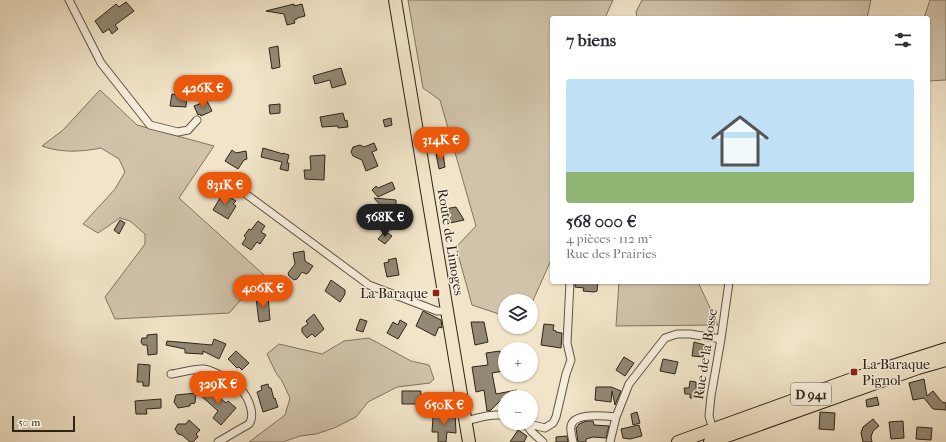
<!DOCTYPE html>
<html lang="fr">
<meta charset="utf-8">
<style>
:root{--surface:#fff;--page:#f7f7f7;--text:#2b2b33;--muted:#7c7c81;--line:#e1e1e2;--accent:#ea580c}
body{margin:0;font-family:"IM FELL French Canon",serif;background:var(--page);color:var(--text);height:100vh;display:flex;flex-direction:column;font-size:15px;white-space:nowrap}
*{box-sizing:border-box;margin:0}
p{font-size:13px;color:var(--muted)}
.icon{flex:none;width:22px;height:22px;fill:none;stroke:currentColor;stroke-width:2;stroke-linecap:round;stroke-linejoin:round}
.map{position:relative;flex:1;overflow:hidden}
.details{position:absolute;left:550px;top:16px;width:380px;height:268px;display:flex;flex-direction:column;background:var(--surface);border-radius:4px;box-shadow:0 1px 3px #0004}
.details>*{flex:none}
.fabs{position:absolute;left:498px;top:294px;display:grid;gap:8px}
.fabs a{display:grid;place-items:center;width:40px;height:40px;border-radius:50%;background:var(--surface);box-shadow:0 1px 3px #0004;font-size:20px}
.scale{position:absolute;left:12px;bottom:10px;width:63px;box-sizing:border-box;padding-left:4px;border:2px solid #2c2419;border-top:0;font-size:11px;line-height:14px;white-space:nowrap;color:#2c2419;-webkit-text-stroke:3px #f6eddb;paint-order:stroke}
.price{position:absolute;translate:-50% -34px;padding:0 9px;border-radius:14px;background:var(--accent);color:#fff;font-size:13px;line-height:26px;filter:drop-shadow(0 1px 2px #0008)}
.price::after{content:'';position:absolute;left:50%;top:24px;width:12px;height:9px;margin-left:-6px;background:inherit;clip-path:polygon(0 0,100% 0,50% 100%)}
.price.on{background:#222;color:#fff}
ul{padding:0;list-style:none}
li{display:grid;align-content:center;gap:8px;height:212px;padding:0 16px}
li+li{border-top:1px solid var(--line)}
li span{display:grid;place-items:center;height:124px;border-radius:4px;color:#555}
li>.icon{margin-inline-start:auto}
span .icon{width:72px;height:72px;fill:#fffc;stroke-width:1}
li b{font-size:17px}
h2{display:flex;justify-content:space-between;align-items:center;height:48px;padding:0 16px;font-size:17px}
.map>svg:first-child{display:block}
</style>
<div class="map">
<svg width="946" height="442" viewBox="0 0 946 442">
<rect width="100%" height="100%" fill="#f1e4c8"/>
<filter id="stains"><feTurbulence type="fractalNoise" baseFrequency=".005" numOctaves="4"/><feColorMatrix values="0 0 0 0 .2 0 0 0 0 .09 0 0 0 0 .02 0 0 0 .5 -.17"/></filter>
<radialGradient id="worn" r=".72"><stop offset=".6" stop-color="#630" stop-opacity="0"/><stop offset="1" stop-color="#630" stop-opacity=".3"/></radialGradient>
<path fill="#d0c3aa" stroke="#7e7462" d="M408 0H613L605 18H552V258L531 305V301H505V316L472 305 456 247 476 226 440 100 423 88Z
M642 0H871L867 18H637L636 12Z
M930 0H946V80L928 81V18H924Z
M100 90 137 125 214 146 179 198 264 275 229 313 115 319 105 297 145 244V234L130 221 120 218 98 233 83 224 115 189 125 172 119 159 101 148C82 152 60 153 42 146L63 130Z
M619 282H698L718 325 616 326Z
M369 338 411 361 429 365 434 379 430 383 397 387 368 402 356 417 334 428 316 434 300 436 283 442H249L285 415 290 398 282 381 276 373 267 354 279 344 322 354 344 341Z"/>
<path fill="#928874" stroke="#2c2419" d="M126 2 134 11 115 25 118 29 112 34 109 29 103 33 95 21 116 4 119 7Z
M294 4V6L302 4 305 16 297 18V19L294 20 295 23 287 25 284 14 266 11Z
M278 46 280 67 272 69 269 48Z
M341 68 346 84 332 88 330 80 315 84 313 76Z
M178 88 187 89 186 107 170 106 172 94 177 95Z
M207 101 212 111 201 116 200 114 198 115 194 106Z
M280 104V113L270 114 269 105Z
M343 113 345 121 347 120 348 127 338 128V126L322 127 320 117Z
M391 118 392 125 385 127 383 120Z
M374 143 377 150 372 152 378 166 366 171 362 160 353 156 351 152 353 147 360 145 364 147Z
M263 148 283 154V153L289 155 287 163H289L288 171 280 169 282 162 261 157Z
M232 150 236 153 246 151 247 159 244 160 238 169 225 161Z
M443 153 445 167 439 169 436 154Z
M325 155 324 180 305 179 304 170H311L310 156Z
M392 182 395 189 378 197 372 190 376 186 378 188Z
M223 193 236 201 233 204 236 206 228 219 213 210Z
M374 198 396 200V204L388 211 381 206Z
M456 207 464 220 450 223V221H447L445 209Z
M120 220 125 223 119 234 114 230Z
M258 221 265 226 261 232 266 235 260 244 257 242 251 250 242 244 246 238 244 236 249 229 251 230Z
M385 231 392 236 385 244 378 239Z
M304 251 305 261 313 266 308 273 306 274 302 272 297 279 294 280 289 276 288 273 295 264 293 253Z
M396 258 399 275 387 277 384 263 389 262 388 260Z
M331 280 345 290V294L340 302 325 291Z
M575 282H598L597 291 594 292 583 291 584 288 575 287Z
M268 296 270 320 259 322 256 298Z
M423 311 441 320 442 328 439 327 435 336 416 326Z
M314 314 324 329 315 337 312 334 307 338 302 332V328L308 324 306 321Z
M360 319 367 321 363 332 356 330Z
M400 320 407 324 398 339 387 333 393 322 398 325Z
M471 322H484L488 342 475 345Z
M544 324 554 325 553 330 556 331V332L562 333 561 348 541 345Z
M157 334V354L148 355 147 345H143L141 342 142 338H147V335Z
M214 339 226 344 219 359 203 351V354L185 353V349L166 345 167 341 212 345Z
M694 342 705 345 703 357 692 356Z
M236 351 249 363 242 370 239 367 237 368 228 359Z
M500 351 503 371 492 373 496 394 517 390 518 397H504L491 410 487 411 484 390 476 392 472 367 488 365 486 353Z
M624 357 634 363 625 376 616 370Z
M663 359 678 362 675 374 660 371Z
M138 364 150 365 149 386H143V382H137Z
M924 379 927 396 933 391 942 402 946 403V410L933 409 924 398 913 400 909 383Z
M690 381 696 382V388H701V398H690V394H685L684 388H689Z
M268 384 269 388H271L274 399 275 398 278 407 263 412 257 392 262 390 261 386Z
M212 385 218 390 215 394 226 403 228 401 236 408 221 425 213 418 218 411 198 393 205 392Z
M596 387H611L621 391 615 405 612 391 611 402 595 400Z
M402 391H421L420 404H402Z
M196 393 195 403 190 404V406L178 408 174 402 176 395Z
M877 397 879 405 867 407 866 400Z
M161 399V408L146 409 147 414H136L135 401Z
M637 412 640 423 633 425 631 414Z
M820 412 835 413 834 430 819 429Z
M439 413H455L456 433 447 432 446 442H438V432H432L433 417H439Z
M873 419 879 426 873 431 871 437 872 442H863L861 433 863 427Z
M189 420 200 430 196 434 198 437 193 442H190L182 435 178 434 175 429 178 424H186Z
M586 421H593L594 425 609 426 606 438 593 437 586 439V442H578L576 428 579 424Z
M903 421 904 438 891 439 889 422Z
M639 425 642 436 630 439 623 438 621 429Z
M917 427 932 428 931 440 916 439Z
M518 430 527 436 524 442H510Z
M567 436 568 442H556V437Z"/>
<g fill="none" stroke-linecap="round" stroke-linejoin="round">
<defs>
<path id="minor" d="M69 0 101 63 150 125 178 132 188 130 197 120
M231 183 369 285 437 311H447
M171 374C180 373 195 368 204 369 213 370 234 382 240 388 248 397 256 414 249 424L218 442
M466 421C478 418 493 413 505 416
M525 423 545 428 553 423 556 417 566 374 571 360 567 343 570 282
M525 423 532 432 543 442
M713 430 709 416 711 396 721 339 729 282
M573 442C572 437 570 431 571 426 574 412 606 416 616 417
M610 442 616 417 629 384 665 338 677 334H690L721 339"/>
<path id="primary" d="M395 0 469 442
M678 442 855 378 946 349
M710 442 918 368 946 360"/>
</defs>
<use href="#minor" stroke="#5d5445" stroke-width="9"/>
<use href="#primary" stroke="#2c2419" stroke-width="14"/>
<use href="#minor" stroke="#f6eddb" stroke-width="7"/>
<use href="#primary" stroke="#f1e4c8" stroke-width="12"/>
</g>
<g fill="#8f2418" stroke="#f6eddb" stroke-width="1.5">
<rect x="432" y="289" width="8" height="8" rx="2"/>
<rect x="850" y="368" width="8" height="8" rx="2"/>
</g>
<g text-anchor="middle" stroke-width="3" stroke-linejoin="round" paint-order="stroke">
<rect fill="#f6eddb" stroke="#696053" stroke-width="1" x="791" y="383" width="40" height="22" rx="3"/>
<g font-size="13" font-weight="bold" fill="#2c2419">
<text x="811" y="399">D 941</text>
</g>
<g font-size="14" fill="#2c2419" stroke="#f6eddb">
<text transform="translate(451 242) rotate(81)" y="5">Route de Limoges</text>
<text transform="translate(705 354) rotate(-81)" y="5">Rue de la Bosse</text>
</g>
<g font-size="14" fill="#2c2419" stroke="#f6eddb" text-anchor="end">
<text x="428" y="298">La Baraque</text>
<text x="862" y="369" text-anchor="start">La Baraque<tspan x="862" dy="16">Pignol</tspan></text>
</g>
</g>
<rect width="100%" height="100%" filter="url(#stains)"/>
<rect width="100%" height="100%" fill="url(#worn)"/>
</svg>
<div class="fabs">
<a><svg class="icon" aria-label="layers" viewBox="0 0 24 24"><path d="M12 4l9 5-9 5-9-5zM3 14l9 5 9-5"/></svg></a>
<a>+</a>
<a>−</a>
</div>
<div class="scale">50 m</div>
<b class="price" style="left:203px;top:109px">426K €</b>
<b class="price" style="left:441px;top:161px">314K €</b>
<b class="price" style="left:225px;top:206px">831K €</b>
<b class="price on" style="left:385px;top:238px">568K €</b>
<b class="price" style="left:263px;top:309px">406K €</b>
<b class="price" style="left:218px;top:405px">329K €</b>
<b class="price" style="left:444px;top:426px">650K €</b>
<section class="details">
<h2>7 biens<svg class="icon" aria-label="filters" viewBox="0 0 24 24"><path d="M4 7h16M4 17h16"/><circle cx="9" cy="7" r="2"/><circle cx="15" cy="17" r="2"/></svg></h2>
<ul>
<li><span style="background:linear-gradient(#bfe0f5 75%,#8fb573 0)"><svg class="icon" aria-label="home" viewBox="0 0 24 24"><path d="M3 11l9-7 9 7M6 9v11h12V9"/></svg></span><div><b>568 000 €</b><p>4 pièces · 112 m²</p><p>Rue des Prairies</p></div></li>
</ul>
</section>
</div>
